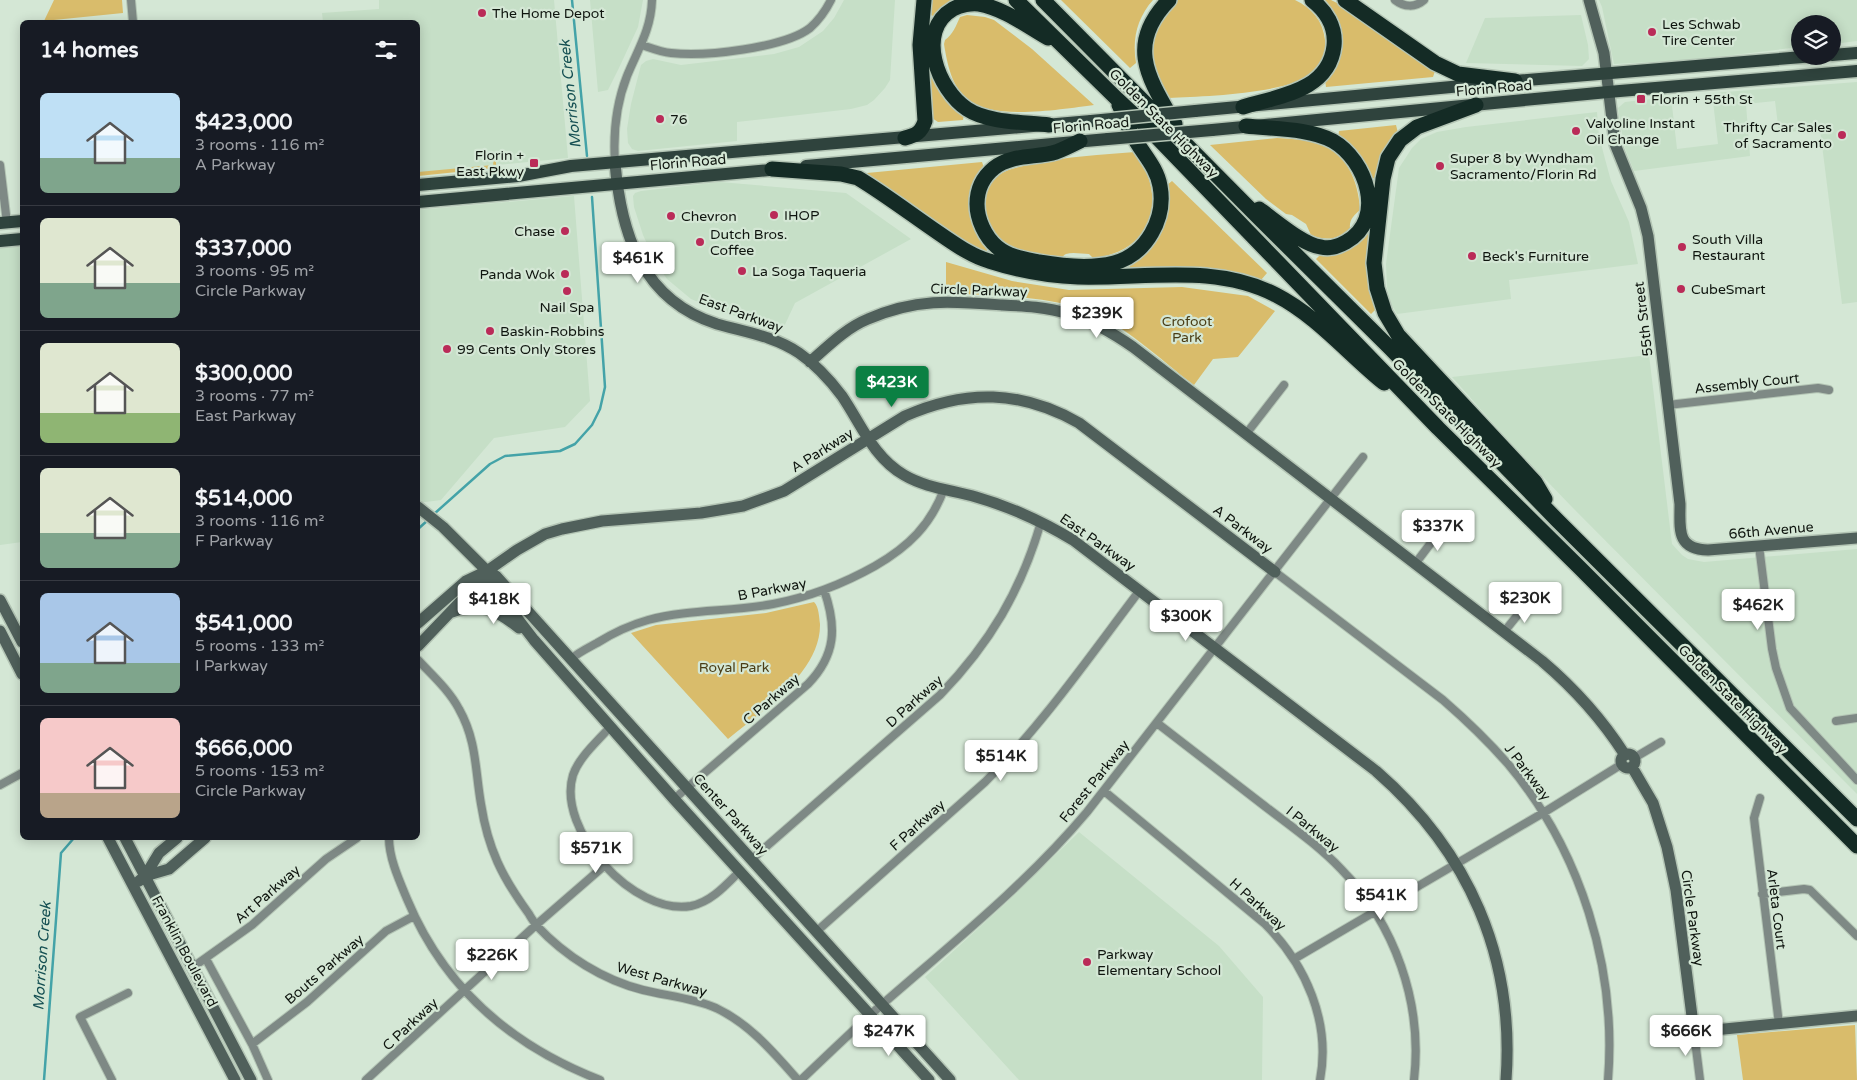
<!DOCTYPE html>
<meta charset="utf-8">
<style>
:root{--surface:#171b24;--page:#242831;--text:#f1f3f6;--muted:#9ea1a6;--line:#363941;--accent:#0b8043}
body{margin:0;font-family:"Varela Round",sans-serif;background:var(--page);color:var(--text);height:100vh;display:flex;flex-direction:column;font-size:19px;white-space:nowrap}
*{box-sizing:border-box;margin:0}
p{font-size:16px;color:var(--muted)}
.icon{flex:none;width:28px;height:28px;fill:none;stroke:currentColor;stroke-width:2;stroke-linecap:round;stroke-linejoin:round}
.map{position:relative;flex:1;overflow:hidden}
.side{position:absolute;left:20px;top:20px;width:400px;height:820px;display:flex;flex-direction:column;background:var(--surface);border-radius:8px;box-shadow:0 2px 12px #0003}
.side>*{flex:none}
.buttons{position:absolute;left:1791px;top:15px;display:grid;gap:10px}
.buttons a{display:grid;place-items:center;width:50px;height:50px;border-radius:50%;background:var(--surface);box-shadow:0 2px 12px #0003;font-size:25px}
.price{position:absolute;translate:-50% -42px;padding:0 11px;border-radius:5px;background:#fff;color:#222;font-size:16px;line-height:32px;filter:drop-shadow(0 1px 2px #0008)}
.price::after{content:'';position:absolute;left:50%;top:30px;width:15px;height:11px;margin-left:-8px;background:inherit;clip-path:polygon(0 0,100% 0,50% 100%)}
.price.current{background:var(--accent);color:#fff}
ul{padding:0;list-style:none}
li{display:flex;align-items:center;gap:15px;height:125px;padding:0 20px}
li+li{border-top:1px solid var(--line)}
li span{display:grid;place-items:center;flex:none;width:140px;height:100px;border-radius:8px;color:#555}
li>.icon{margin-inline-start:auto}
span .icon{width:60px;height:60px;fill:#fffc;stroke-width:1}
li b{font-size:21px}
h2{display:flex;justify-content:space-between;align-items:center;height:60px;padding:0 20px;font-size:21px}
.map>svg:first-child{display:block}
</style>
<div class="map">
<svg width="1857" height="1080" viewBox="0 0 1857 1080">
<rect width="100%" height="100%" fill="#d4e7d5"/>
<path fill="#c6dfc7" d="M379 0H554L568 158 418 173V22H323L322 13 379 9Z
M590 0H643L638 27 618 70 608 90 598 92Z
M844 0H895L890 80 885 88 874 100 867 105 851 109 737 122V141L638 151 632 149 628 143 627 129 631 104 641 65 646 61 653 59 681 65 774 54 799 47 823 31 834 18Z
M1599 0H1857V41L1833 44 1832 24H1800V47L1691 60 1614 64 1602 7Z
M1581 15 1588 45 1589 59 1582 66 1466 63 1485 18Z
M1857 82V302L1842 304 1820 129 1779 133 1775 101 1746 104 1750 156 1634 171 1624 146 1618 108 1625 102 1671 97 1677 149 1718 144 1712 93Z
M1597 112 1599 136 1605 159 1611 181 1629 222 1638 264 1509 280 1511 299 1397 314 1391 304 1387 287 1386 264 1399 168 1412 148 1421 139 1437 132 1466 127Z
M720 182 846 193 911 239 795 303 782 331 723 312 691 299 667 279 657 265 643 235 634 207 633 196 635 193 641 191Z
M574 196 590 401 565 427 494 438 441 500 418 503V210Z
M22 246V542L0 545V248Z
M1649 355 1671 536 1672 544 1682 555 1688 559 1704 562 1857 549V794L1572 507 1514 447 1452 377Z
M1079 832 1219 946 1263 997 1262 1080H1019L925 977 1005 904Z"/>
<path fill="#d9bc6b" d="M54 0H122L123 13 44 21Z
M930 0H957L935 17 929 14Z
M1061 0H1153C1137 18 1132 39 1136 63L1130 68Z
M1178 0H1295C1312 8 1323 21 1325 40 1326 51 1323 65 1315 72 1289 94 1205 96 1169 98L1158 82 1151 69 1152 35 1173 3Z
M1323 0H1331L1341 5 1435 71 1433 77 1326 87 1325 80 1334 66Z
M967 15 985 17 994 20 1032 49 1094 105C1062 109 994 121 968 100 952 88 947 63 944 44L945 40C953 34 956 26 960 17Z
M928 76H933C939 93 950 103 964 114L963 120 938 122 932 118Z
M1396 125 1398 133C1385 146 1379 160 1376 178L1370 179 1338 138 1339 131Z
M1277 138C1288 139 1301 139 1312 141 1345 146 1359 182 1360 210 1354 215 1349 220 1350 228 1339 240 1325 241 1311 235L1306 224 1292 215 1286 214 1266 199 1210 145Z
M1135 152C1156 180 1162 221 1130 245 1119 253 1106 256 1094 259L1089 254C1082 254 1073 252 1066 254 1063 255 1064 257 1060 258 1055 258 1049 257 1045 256 1017 253 979 237 984 202 986 189 992 178 1004 172 1013 168 1023 166 1033 164 1067 156 1101 155 1135 152Z
M494 158 496 159V168L418 176V172L493 165Z
M982 162 985 171 978 181 988 247 986 253 971 246 868 180 867 173Z
M1172 181 1267 273 1261 280 1227 270 1209 268 1130 269 1129 264C1156 239 1174 225 1167 185Z
M1364 232 1371 236 1377 308 1371 314 1316 259 1323 252Z
M946 262 1012 281 1069 290 1182 287 1248 296 1275 311 1238 357 1213 359 1194 385C1159 359 1125 324 1083 309 1042 295 990 296 946 293Z
M814 602C819 607 819 617 820 624 821 672 762 711 728 739L631 633 656 625 766 613Z
M1855 1025 1857 1080H1743L1737 1035Z"/>
<g fill="none" stroke-linecap="round" stroke-linejoin="round">
<path stroke="#44a3a8" stroke-width="2.5" d="M572 0 587 156
M434 514 490 464 505 456 560 451 575 444 592 425 600 409 605 387 592 197
M418 529 428 520
M44 1080 61 853 74 838"/>
<defs>
<path id="street" d="M131 0 133 22
M1395 0C1404 7 1415 8 1424 0
M642 45C651 48 661 52 671 53 704 57 784 48 810 28 819 20 826 10 831 0
M615 163C613 133 616 104 627 76 638 49 651 30 652 0
M0 165 7 223
M1668 405 1818 388 1829 390
M1246 434 1284 385
M1759 546 1772 649 1776 668 1790 708 1857 780
M1415 564 1443 527
M1275 572 1443 700C1466 720 1488 741 1508 764 1581 851 1617 968 1608 1080
M1504 632 1528 602
M571 659C579 652 588 648 597 643 613 633 630 625 648 620 689 609 732 612 773 604 809 597 843 584 875 566 908 547 931 525 944 489
M418 660C432 675 449 690 459 709 477 741 475 770 481 804 488 849 502 877 529 914 531 918 534 922 537 926 565 956 603 980 643 990 667 996 693 998 716 1008 750 1024 774 1053 798 1080
M1836 721 1857 718
M1157 723C1192 750 1227 777 1262 804 1289 825 1317 844 1341 869 1395 924 1423 1003 1414 1080
M610 727C598 741 579 757 573 775 556 830 634 916 691 906 711 902 726 885 740 871
M1634 758 1661 742
M0 785 22 773
M1104 791 1265 924C1306 965 1331 1022 1320 1080
M1760 798 1754 818 1755 827 1779 1024
M674 799 808 684C836 655 837 627 824 590
M389 838C389 858 399 880 407 899 444 988 512 1046 600 1080
M752 859 940 695C990 643 1021 591 1041 522
M1762 894 1804 889 1810 890 1857 936
M817 931 985 782C1043 724 1090 656 1140 590
M206 959 252 1044 268 1080
M1294 959 1543 813 1622 764
M193 967 252 925 326 859 357 838
M1694 1032 1700 1080
M252 1044 307 1002 386 931 414 916
M112 1080 80 1017 128 993
M366 1080 536 925 604 866
M801 1080C824 1058 847 1036 870 1015 945 949 1023 888 1087 812L1363 457"/>
<path id="secondary" d="M1589 0 1604 53 1615 144 1641 208 1648 236 1680 504C1680 529 1676 549 1708 550L1857 538
M615 163C621 234 642 300 717 324 745 332 774 336 799 353 815 364 830 380 842 396 861 424 873 457 904 475 926 488 952 490 976 497 1011 507 1043 522 1073 540L1376 771C1469 852 1515 957 1506 1080
M810 362C828 346 846 328 868 319 916 298 951 301 1002 305 1024 306 1047 307 1069 314 1092 321 1113 333 1133 347L1542 661C1575 689 1602 719 1625 755
M418 507 443 527 487 571 496 576 950 1080
M487 571 490 583 534 640 674 799 929 1080
M0 600 22 642
M452 612C482 602 495 609 519 628
M418 623 466 581 487 571 517 550 545 534 562 529 602 521 701 513 743 506 784 491 905 416C966 389 1021 390 1079 423L1275 572
M0 631 22 674
M418 646 460 602 478 586 487 571
M1621 761a7 7 0 1 1 14 0a7 7 0 1 1-14 0Z
M1632 767 1653 803 1667 847 1676 890 1694 1032 1857 1016
M108 838 235 1080
M125 838 251 1080
M145 876 159 853 177 838
M139 881 145 876 169 869 205 838"/>
<path id="primary" d="M1832 55 1857 53
M1195 111 1515 81 1815 56
M1212 130 1608 92 1857 71
M806 166 1108 139
M418 185 518 176 571 166 1091 121
M418 202 781 169
M0 223 22 221
M0 241 22 239"/>
<path id="highway" d="M1016 0 1117 99 1147 127 1438 428 1580 568 1857 846
M1043 0 1258 217 1390 348 1557 520 1857 819
M1169 0C1125 45 1149 79 1175 124
M1345 0 1435 63 1458 74 1515 81
M1048 38C1027 26 1003 8 979 4 971 3 960 5 953 9 915 31 938 90 967 109 988 123 1025 122 1049 125
M1476 105 1417 127 1400 140 1388 158 1383 179 1374 263 1377 288 1385 313 1398 335 1535 482 1545 499
M1243 107C1279 96 1329 91 1334 46 1336 27 1326 11 1312 0
M1246 126C1272 129 1310 128 1333 141 1366 160 1387 219 1346 242 1339 246 1329 249 1321 247 1303 245 1275 220 1259 209
M905 138C916 135 921 133 925 121L920 45 924 0
M1080 141C1072 145 1064 149 1056 152 1036 158 1011 154 994 168 983 177 977 190 977 204 977 219 985 237 997 247 1009 257 1024 259 1039 262 1062 266 1091 269 1114 263 1147 254 1166 218 1160 186 1157 167 1142 153 1133 136 1127 127 1124 115 1119 105
M772 169 841 174 858 178C886 195 912 215 940 234 955 244 971 256 989 261 1017 270 1048 276 1078 277 1145 279 1214 263 1276 295 1317 316 1348 354 1384 383"/>
</defs>
<use href="#street" stroke="#b4c5b5" stroke-width="10"/>
<use href="#secondary" stroke="#b4c5b5" stroke-width="14"/>
<use href="#primary" stroke="#b4c5b5" stroke-width="15"/>
<use href="#highway" stroke="#b4c5b5" stroke-width="18"/>
<use href="#street" stroke="#7e8985" stroke-width="8"/>
<use href="#secondary" stroke="#50605b" stroke-width="11"/>
<use href="#primary" stroke="#2f433d" stroke-width="12"/>
<use href="#highway" stroke="#142b25" stroke-width="15"/>
<defs>
<path id="primary-bridge" d="M1091 121 1195 111
M1108 139 1212 130"/>
</defs>
<use href="#primary-bridge" stroke="#b4c5b5" stroke-width="15" stroke-linecap="butt"/>
<use href="#primary-bridge" stroke="#2f433d" stroke-width="12"/>
</g>
<g fill="#ba2b58" stroke="#d4e7d5" stroke-width="2">
<circle cx="482" cy="13" r="5"/>
<circle cx="1652" cy="32" r="5"/>
<rect x="1636" y="94" width="10" height="10" rx="2.5"/>
<circle cx="660" cy="119" r="5"/>
<circle cx="1576" cy="131" r="5"/>
<circle cx="1842" cy="135" r="5"/>
<rect x="529" y="158" width="10" height="10" rx="2.5"/>
<circle cx="1440" cy="166" r="5"/>
<circle cx="774" cy="215" r="5"/>
<circle cx="671" cy="216" r="5"/>
<circle cx="565" cy="231" r="5"/>
<circle cx="700" cy="242" r="5"/>
<circle cx="1682" cy="247" r="5"/>
<circle cx="1472" cy="256" r="5"/>
<circle cx="742" cy="271" r="5"/>
<circle cx="565" cy="274" r="5"/>
<circle cx="1681" cy="289" r="5"/>
<circle cx="567" cy="291" r="5"/>
<circle cx="490" cy="331" r="5"/>
<circle cx="447" cy="349" r="5"/>
<circle cx="1087" cy="962" r="5"/>
</g>
<g text-anchor="middle" stroke-width="4.5" stroke-linejoin="round" paint-order="stroke">
<g font-size="14" fill="#0f150f" stroke="#d4e7d5" text-anchor="start">
<text x="492" y="18">The Home Depot</text>
<text x="1662" y="29">Les Schwab<tspan x="1662" dy="16">Tire Center</tspan></text>
<text x="1651" y="104">Florin + 55th St</text>
<text x="670" y="124">76</text>
<text x="1586" y="128">Valvoline Instant<tspan x="1586" dy="16">Oil Change</tspan></text>
<text x="1832" y="132" text-anchor="end">Thrifty Car Sales<tspan x="1832" dy="16">of Sacramento</tspan></text>
<text x="524" y="160" text-anchor="end">Florin +<tspan x="524" dy="16">East Pkwy</tspan></text>
<text x="1450" y="163">Super 8 by Wyndham<tspan x="1450" dy="16">Sacramento/Florin Rd</tspan></text>
<text x="784" y="220">IHOP</text>
<text x="681" y="221">Chevron</text>
<text x="555" y="236" text-anchor="end">Chase</text>
<text x="710" y="239">Dutch Bros.<tspan x="710" dy="16">Coffee</tspan></text>
<text x="1692" y="244">South Villa<tspan x="1692" dy="16">Restaurant</tspan></text>
<text x="1482" y="261">Beck's Furniture</text>
<text x="752" y="276">La Soga Taqueria</text>
<text x="555" y="279" text-anchor="end">Panda Wok</text>
<text x="1691" y="294">CubeSmart</text>
<text x="567" y="312" text-anchor="middle">Nail Spa</text>
<text x="500" y="336">Baskin-Robbins</text>
<text x="457" y="354">99 Cents Only Stores</text>
<text x="1097" y="959">Parkway<tspan x="1097" dy="16">Elementary School</tspan></text>
</g>
<g font-size="14" fill="#0f150f" stroke="#d4e7d5">
<text transform="translate(1494 88) rotate(-5)" y="5">Florin Road</text>
<text transform="translate(1164 123) rotate(45)" y="5">Golden State Highway</text>
<text transform="translate(1091 125) rotate(-5)" y="5">Florin Road</text>
<text transform="translate(688 162) rotate(-5)" y="5">Florin Road</text>
<text transform="translate(979 290) rotate(2)" y="5">Circle Parkway</text>
<text transform="translate(741 313) rotate(20)" y="5">East Parkway</text>
<text transform="translate(1643 319) rotate(-97)" y="5">55th Street</text>
<text transform="translate(1747 383) rotate(-6)" y="5">Assembly Court</text>
<text transform="translate(1447 413) rotate(45)" y="5">Golden State Highway</text>
<text transform="translate(822 450) rotate(-32)" y="5">A Parkway</text>
<text transform="translate(1243 529) rotate(37)" y="5">A Parkway</text>
<text transform="translate(1771 530) rotate(-5)" y="5">66th Avenue</text>
<text transform="translate(1098 542) rotate(35)" y="5">East Parkway</text>
<text transform="translate(772 589) rotate(-11)" y="5">B Parkway</text>
<text transform="translate(771 699) rotate(-41)" y="5">C Parkway</text>
<text transform="translate(1733 699) rotate(45)" y="5">Golden State Highway</text>
<text transform="translate(914 701) rotate(-42)" y="5">D Parkway</text>
<text transform="translate(1528 772) rotate(53)" y="5">J Parkway</text>
<text transform="translate(1094 781) rotate(-51)" y="5">Forest Parkway</text>
<text transform="translate(731 814) rotate(48)" y="5">Center Parkway</text>
<text transform="translate(917 825) rotate(-42)" y="5">F Parkway</text>
<text transform="translate(1313 829) rotate(39)" y="5">I Parkway</text>
<text transform="translate(267 894) rotate(-41)" y="5">Art Parkway</text>
<text transform="translate(1258 904) rotate(42)" y="5">H Parkway</text>
<text transform="translate(1777 909) rotate(83)" y="5">Arleta Court</text>
<text transform="translate(1693 918) rotate(82)" y="5">Circle Parkway</text>
<text transform="translate(185 951) rotate(62)" y="5">Franklin Boulevard</text>
<text transform="translate(324 969) rotate(-41)" y="5">Bouts Parkway</text>
<text transform="translate(662 979) rotate(16)" y="5">West Parkway</text>
<text transform="translate(410 1024) rotate(-43)" y="5">C Parkway</text>
</g>
<g font-size="14" fill="#493c15" stroke="#d4e7d5">
<text x="1187" y="326">Crofoot<tspan x="1187" dy="16">Park</tspan></text>
<text x="734" y="672">Royal Park</text>
</g>
<g font-size="15" font-style="italic" fill="#144f52" stroke="#d4e7d5">
<text transform="translate(570 94) rotate(-96)" y="5">Morrison Creek</text>
<text transform="translate(42 956) rotate(-86)" y="5">Morrison Creek</text>
</g>
</g>
</svg>
<div class="buttons">
<a><svg class="icon" aria-label="layers" viewBox="0 0 24 24"><path d="M12 4l9 5-9 5-9-5zM3 14l9 5 9-5"/></svg></a>
</div>
<b class="price" style="left:638px;top:284px">$461K</b>
<b class="price" style="left:1097px;top:339px">$239K</b>
<b class="price current" style="left:892px;top:408px">$423K</b>
<b class="price" style="left:1438px;top:552px">$337K</b>
<b class="price" style="left:1525px;top:624px">$230K</b>
<b class="price" style="left:494px;top:625px">$418K</b>
<b class="price" style="left:1758px;top:631px">$462K</b>
<b class="price" style="left:1186px;top:642px">$300K</b>
<b class="price" style="left:1001px;top:782px">$514K</b>
<b class="price" style="left:596px;top:874px">$571K</b>
<b class="price" style="left:1381px;top:921px">$541K</b>
<b class="price" style="left:492px;top:981px">$226K</b>
<b class="price" style="left:889px;top:1057px">$247K</b>
<b class="price" style="left:1686px;top:1057px">$666K</b>
<section class="side">
<h2>14 homes<svg class="icon" aria-label="filters" viewBox="0 0 24 24"><path d="M4 7h16M4 17h16"/><circle cx="9" cy="7" r="2"/><circle cx="15" cy="17" r="2"/></svg></h2>
<ul>
<li><span style="background:linear-gradient(#bfe0f5 65%,#7fa58c 0)"><svg class="icon" aria-label="home" viewBox="0 0 24 24"><path d="M3 11l9-7 9 7M6 9v11h12V9"/></svg></span><div><b>$423,000</b><p>3 rooms · 116 m²</p><p>A Parkway</p></div></li>
<li><span style="background:linear-gradient(#dfe7d0 65%,#7fa58c 0)"><svg class="icon" aria-label="home" viewBox="0 0 24 24"><path d="M3 11l9-7 9 7M6 9v11h12V9"/></svg></span><div><b>$337,000</b><p>3 rooms · 95 m²</p><p>Circle Parkway</p></div></li>
<li><span style="background:linear-gradient(#dfe7d0 70%,#8fb573 0)"><svg class="icon" aria-label="home" viewBox="0 0 24 24"><path d="M3 11l9-7 9 7M6 9v11h12V9"/></svg></span><div><b>$300,000</b><p>3 rooms · 77 m²</p><p>East Parkway</p></div></li>
<li><span style="background:linear-gradient(#dfe7d0 65%,#7fa58c 0)"><svg class="icon" aria-label="home" viewBox="0 0 24 24"><path d="M3 11l9-7 9 7M6 9v11h12V9"/></svg></span><div><b>$514,000</b><p>3 rooms · 116 m²</p><p>F Parkway</p></div></li>
<li><span style="background:linear-gradient(#a9c7e8 70%,#7fa58c 0)"><svg class="icon" aria-label="home" viewBox="0 0 24 24"><path d="M3 11l9-7 9 7M6 9v11h12V9"/></svg></span><div><b>$541,000</b><p>5 rooms · 133 m²</p><p>I Parkway</p></div></li>
<li><span style="background:linear-gradient(#f6c9c9 75%,#b9a48a 0)"><svg class="icon" aria-label="home" viewBox="0 0 24 24"><path d="M3 11l9-7 9 7M6 9v11h12V9"/></svg></span><div><b>$666,000</b><p>5 rooms · 153 m²</p><p>Circle Parkway</p></div></li>
</ul>
</section>
</div>
